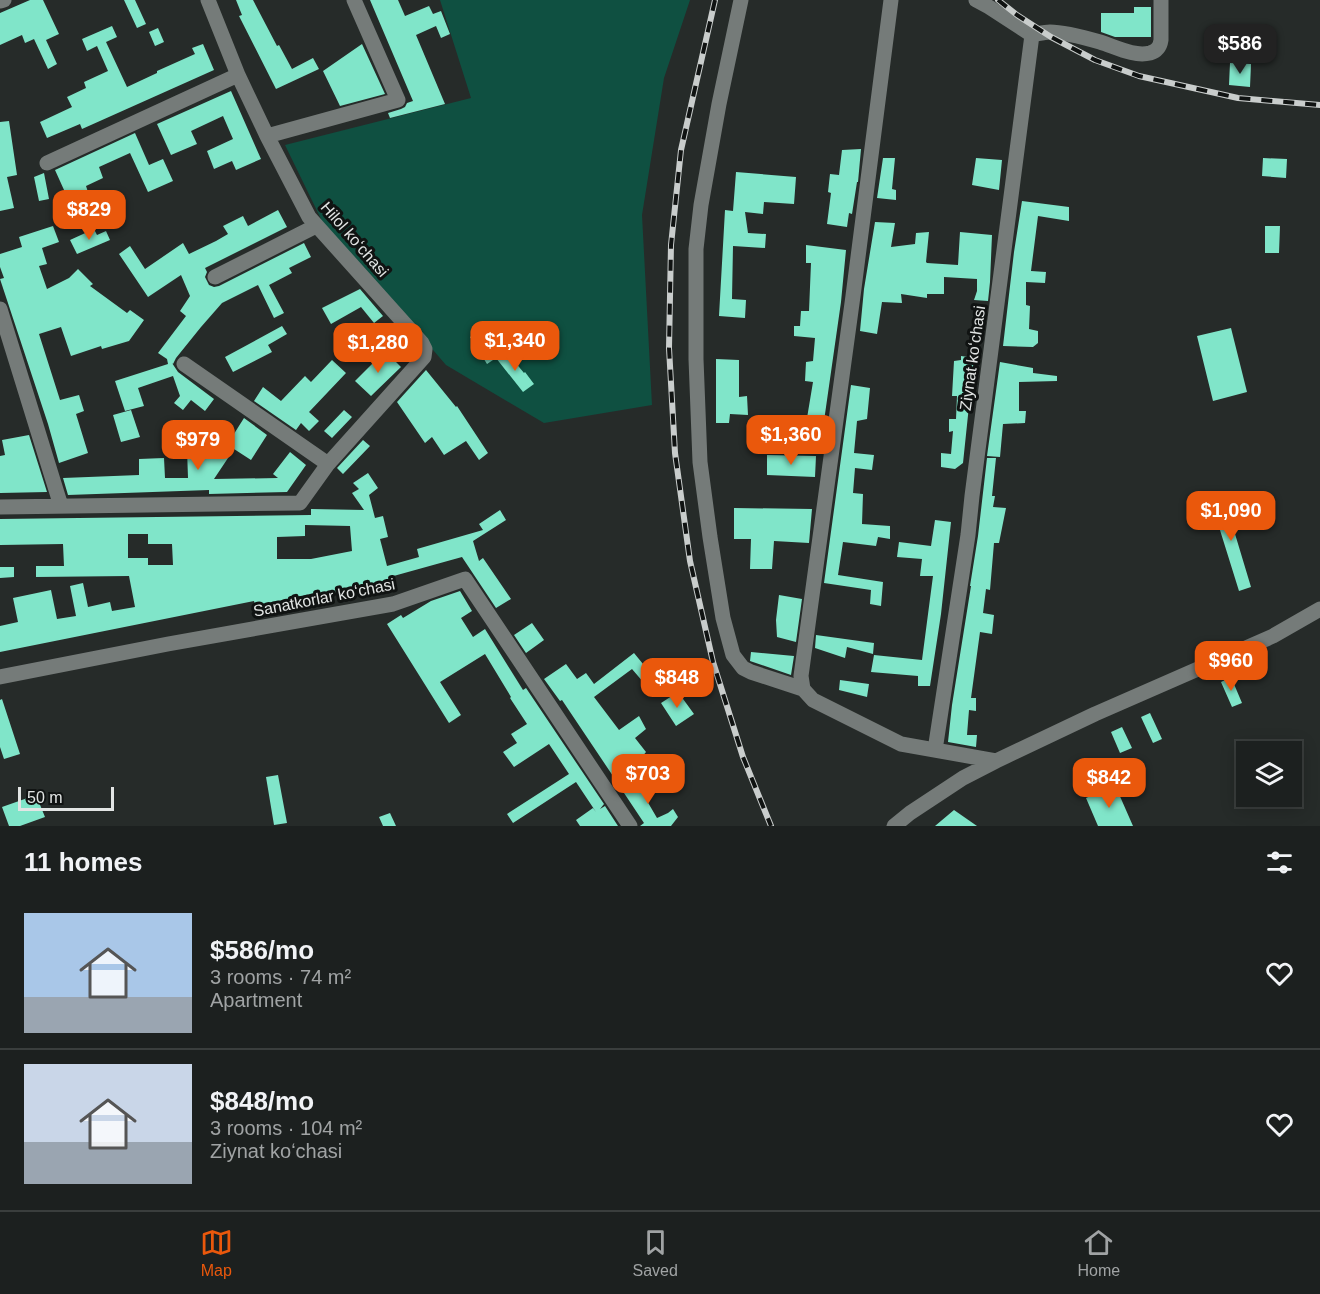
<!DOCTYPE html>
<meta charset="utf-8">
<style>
:root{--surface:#1c201f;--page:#252828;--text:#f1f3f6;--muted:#a0a3a4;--line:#3a3e3d;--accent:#ea580c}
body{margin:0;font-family:Arial,sans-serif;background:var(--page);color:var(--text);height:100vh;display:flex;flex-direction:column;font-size:22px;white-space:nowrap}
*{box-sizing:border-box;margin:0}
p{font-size:20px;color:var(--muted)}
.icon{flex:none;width:33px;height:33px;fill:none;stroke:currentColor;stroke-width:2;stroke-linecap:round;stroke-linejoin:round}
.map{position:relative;height:826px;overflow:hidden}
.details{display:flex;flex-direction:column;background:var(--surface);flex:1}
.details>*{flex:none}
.buttons{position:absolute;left:1236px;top:741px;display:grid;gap:12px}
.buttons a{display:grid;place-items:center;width:66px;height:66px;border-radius:0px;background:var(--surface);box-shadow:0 3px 15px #0003,0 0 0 2px var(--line);font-size:30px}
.scale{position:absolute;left:18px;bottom:15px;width:96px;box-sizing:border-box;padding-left:6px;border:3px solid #e2e5e4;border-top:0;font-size:16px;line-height:21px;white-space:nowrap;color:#e2e5e4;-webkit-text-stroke:4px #101312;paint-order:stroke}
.price{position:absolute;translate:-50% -51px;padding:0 14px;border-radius:12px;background:var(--accent);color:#fff;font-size:20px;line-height:39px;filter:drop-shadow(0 2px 3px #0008)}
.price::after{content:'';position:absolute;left:50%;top:36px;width:18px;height:14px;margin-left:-9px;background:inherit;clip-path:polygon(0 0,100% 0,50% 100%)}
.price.selected{background:#222;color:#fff}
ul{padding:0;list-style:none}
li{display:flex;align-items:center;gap:18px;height:150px;padding:0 24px}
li+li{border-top:2px solid var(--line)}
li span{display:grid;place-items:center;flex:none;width:168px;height:120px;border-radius:0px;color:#555}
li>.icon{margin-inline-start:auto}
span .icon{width:72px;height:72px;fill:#fffc;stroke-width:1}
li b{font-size:26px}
h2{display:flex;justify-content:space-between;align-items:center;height:72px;padding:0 24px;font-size:26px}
.dock{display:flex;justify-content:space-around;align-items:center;height:84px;border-top:2px solid var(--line);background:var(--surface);font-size:16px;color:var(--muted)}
.dock a{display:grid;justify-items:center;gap:3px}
.dock .selected{color:var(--accent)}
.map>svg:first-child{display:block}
</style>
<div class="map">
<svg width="1320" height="826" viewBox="0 0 1320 826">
<rect width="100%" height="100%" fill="#262b29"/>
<path fill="#0f5041" d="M440 0H690L664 78 642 215 652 405 544 423 446 365 322 221 285 145 471 98Z"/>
<path fill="#80e5c9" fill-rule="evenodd" d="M30 0H43L59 34 46 40 57 64 48 69 34 39 25 43 22 35 0 45V13Z
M124 0H135L146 24 137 28Z
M236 0H253L277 46 279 45 292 69 313 58 319 69 276 89 239 16 242 15Z
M370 0H398L405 16 429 6 433 14 441 11 450 34 441 38 436 26 416 35 445 104 390 118 388 113 401 109 405 107 407 103 413 101Z
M1134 7H1151V37H1115L1101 32V13H1134Z
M112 26 117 37 106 42 127 87 157 73V71L195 54 192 48 203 44 214 70 82 129 80 124 47 138 40 122 72 107 67 97 86 88 84 82 108 71 97 46 87 51 82 39Z
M158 28 164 42 155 46 149 32Z
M362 44 385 94 340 106 323 71Z
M1230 63 1251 64 1250 87 1229 85Z
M231 91 261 159 236 170 232 161 214 169 207 151 233 139 223 116 191 131 197 144 171 155 157 124Z
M9 121 17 175 7 177 14 208 0 211V122Z
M135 133 149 165 163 159 173 181 148 192 130 153 99 167 103 178 86 186 88 192 69 201 55 170Z
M861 149 858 182H857L852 214 849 213 847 227 827 224 831 193 828 192 830 174 839 175 842 150Z
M883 158H895L892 189 896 190V200L877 198Z
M976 158 1002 160 999 190 972 185Z
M1263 158 1287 159 1286 178 1262 176Z
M736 172 796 177 794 204 764 202 763 214 745 212 748 233 766 234 765 248 733 246 732 299 746 300 745 318 719 316 725 210 733 211Z
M44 173 49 199 39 201 34 177Z
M1022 201 1069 207V221L1038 216 1031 271 1046 272 1045 283 1026 282V305L1030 306 1029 329 1038 331V343L1033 347 1003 346 1014 252Z
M278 210 287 227 205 268 207 272 205 277 209 285 214 287 219 286 304 243 311 257 289 268 292 273 269 285 284 313 274 318 258 285 222 303 201 327 176 358 173 364 172 363 178 372 214 399 205 411 191 400 183 410 174 403 180 396 173 376 138 388 144 406 125 411 115 381 168 364 167 359 158 353 186 316 180 311 190 296 181 275 148 297 119 254 130 246 145 269 183 243 189 254 216 241 228 234 223 226 243 216 248 226Z
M875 222 895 223 891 247 915 244 916 233 929 232 926 262 927 263 958 265 960 232 992 235 990 282 988 301 974 300 977 291V279L944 277V294H927V298L901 294 902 303 882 302 877 334 860 331 864 289Z
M53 226 59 242 42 248 47 264 39 266 47 289 69 278 78 269 93 284 90 286 127 313 130 310 144 320 129 341 102 349 101 346 71 356 61 327 39 334 60 400 79 395 84 411 76 414 88 453 59 463 48 424 0 279 4 278 0 267V254L22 247 19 237Z
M1265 226H1280L1279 253H1265Z
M94 229 97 235 106 231 110 240 77 254 70 240Z
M806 245 846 250 841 302 824 421 807 418 813 382 805 381 806 362 813 361 815 338 794 336V326H800L801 311H809L811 263H806Z
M360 289 383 316 374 323 361 307 331 324 322 308Z
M282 326 287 334 268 345 272 352 233 372 225 357Z
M1231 328 1247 392 1213 401 1197 336Z
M480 331 496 358 487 364 470 337Z
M385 351 401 367 371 396 355 381Z
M506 351 524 373 525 372 534 384 523 392 496 358Z
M961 356 974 358 963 463 955 469 941 467V453L951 454 953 431 949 432V419H956L957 396H952L954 361 961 360Z
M716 359 739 360V397L747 396 748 415 730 414 729 423H716Z
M332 360 346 373 309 412 319 421 309 431 301 423 296 430 254 401 263 387 281 401 305 376 311 382Z
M1000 362 1033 368V373L1057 376V381L1019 382V411H1026L1025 423 1003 424 1000 457 987 456Z
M426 370 456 407 457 406 488 453 479 460 466 441 444 455 432 437 425 443 397 402Z
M851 385 870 388 867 419 857 421 854 453 874 455 872 470 855 468 853 493 863 494 862 524 890 526V539L878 537 876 546 843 542 838 575 883 582 881 606 870 604 871 590 824 583Z
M131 410 140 437 121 442 113 415Z
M344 410 352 417 332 438 324 431Z
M244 418 267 435 251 460 234 449 214 479 278 478 273 474 290 452 306 465 287 492 209 494V490L68 495 63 478 139 475V459L164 458 165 478H188L187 449 207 448 220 429 232 437Z
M29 435 47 492 0 493V456L5 455 2 440Z
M363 440 370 446 343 474 337 468Z
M767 455 816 456 815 477 767 475Z
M987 458H996L992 496H995L993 507 1006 508 999 543H994L990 590 986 589 983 613 994 615 992 634 980 632 971 698H976V711L969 710 967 735H977L976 747 948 742 952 705 971 586H970L978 536Z
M368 473 378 488 369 495 375 518 383 516 388 537 380 539 387 566 419 557 417 549 483 530 479 524 500 510 506 520 473 541 479 561 483 558 511 599 496 608 462 557 390 577V580L320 597 319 592 255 606 254 601 0 652V626L18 622 13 598 51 590 57 619 76 616 70 586 83 583 88 607 110 602 112 611 135 607 129 576 36 577V566H64L63 544 0 545V519L311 515V509L364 510 352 493 359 489 353 483ZM305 525 350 526 352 551 311 559H277V537L305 536ZM128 534H148V544H172L173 565H148V558H128Z
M1223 494 1251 587 1239 591 1210 498Z
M734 508 812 509 809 543 774 541 772 569H750L751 539H734Z
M935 520 951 522 941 614 930 686H918V676L871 672 874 655 922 660 933 576H920L922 559 897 557 899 542 931 546Z
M0 567H14V577L0 578Z
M460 591 472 611 461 618 473 637 485 629 523 690 526 688 604 804 600 809 605 806 618 826H580L576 820 593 808 596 812 576 782 513 823 507 814 569 774 549 744 514 767 503 752 517 743 511 734 527 724 510 698 511 697 485 654 440 682 461 715 449 723 387 624 401 615 403 618 431 601Z
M779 595 802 599 796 642 777 637 776 620Z
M532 623 544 640 526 653 514 635Z
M816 635 874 643 873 654 847 647 845 658 815 648Z
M751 652 794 656 791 675 750 661Z
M634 653 652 675 644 683 632 669 594 697 619 730 639 716 646 729 635 738 646 752 619 785 562 700 560 701 544 679 566 664 577 679 586 673 594 684Z
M1231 677 1242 703 1232 707 1221 682Z
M840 680 869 684 867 697 839 690Z
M678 692 694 714 676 726 661 703Z
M2 699 20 754 4 759 0 747V700Z
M1150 713 1162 739 1153 743 1141 717Z
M1122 727 1132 748 1120 753 1111 732Z
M278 775 287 823 274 825 266 777Z
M650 776 657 787 643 794 657 818 668 813 673 809 678 817 671 826H640L644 823 624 793Z
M1115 785 1133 826H1098L1086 798Z
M36 795 45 817 20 826H9L2 807Z
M954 810 977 826H935Z
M390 813 396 826H383L379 817Z"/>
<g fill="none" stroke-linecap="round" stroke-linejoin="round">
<path stroke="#757b79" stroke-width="15" d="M741 0 719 104 701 205 696 249V359L700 462 710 537 723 618 733 655 743 668 751 672 803 689
M891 0 853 296 801 676 803 689 813 700 901 744 996 761
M976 0 989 7 1032 35
M1 1 4 0
M1032 35C1038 34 1044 32 1050 32 1065 32 1086 38 1100 42 1116 47 1134 57 1150 53 1157 51 1160 47 1161 40V0
M267 136 398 100 354 0
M47 163 238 75
M215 277 316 226
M0 309 61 506
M184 364 328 464
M0 507 300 503 328 464 424 357 425 349 422 343 309 217 267 136 238 75 208 0
M0 677 168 644 393 604 465 579 630 826
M935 750 968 535 972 496 1032 35
M894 826 910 813 963 778 996 761 1095 714 1273 636 1320 609"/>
<defs>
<path id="rail" d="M715 0 681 150 671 245 669 348 675 453 690 561 713 662 743 757 771 826
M998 0 1017 15 1051 37 1095 60 1139 76 1238 98 1320 105"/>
</defs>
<use href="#rail" stroke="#c9cdcc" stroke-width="6"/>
<use href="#rail" stroke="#101312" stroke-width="4" stroke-dasharray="11" stroke-linecap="butt"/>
</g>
<g text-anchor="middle" stroke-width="6" stroke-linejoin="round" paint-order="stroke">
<g font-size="16" fill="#e2e5e4" stroke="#101312">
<text transform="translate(355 239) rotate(49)" y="6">Hilol koʻchasi</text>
<text transform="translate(972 358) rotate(-82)" y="6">Ziynat koʻchasi</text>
<text transform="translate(324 597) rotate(-11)" y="6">Sanatkorlar koʻchasi</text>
</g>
</g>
</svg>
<div class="buttons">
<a><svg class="icon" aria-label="layers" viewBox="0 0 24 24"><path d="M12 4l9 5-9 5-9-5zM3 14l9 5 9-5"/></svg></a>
</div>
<div class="scale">50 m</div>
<b class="price selected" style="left:1240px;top:75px">$586</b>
<b class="price" style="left:89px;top:241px">$829</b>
<b class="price" style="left:515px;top:372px">$1,340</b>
<b class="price" style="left:378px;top:374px">$1,280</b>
<b class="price" style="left:791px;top:466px">$1,360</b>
<b class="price" style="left:198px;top:471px">$979</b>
<b class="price" style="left:1231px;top:542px">$1,090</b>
<b class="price" style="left:1231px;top:692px">$960</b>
<b class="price" style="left:677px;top:709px">$848</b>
<b class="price" style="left:648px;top:805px">$703</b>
<b class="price" style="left:1109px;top:809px">$842</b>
</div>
<section class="details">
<h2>11 homes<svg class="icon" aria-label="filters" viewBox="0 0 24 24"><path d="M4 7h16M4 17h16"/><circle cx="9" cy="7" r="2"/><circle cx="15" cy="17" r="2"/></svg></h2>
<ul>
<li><span style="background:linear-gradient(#a9c7e8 70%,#9aa5b1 0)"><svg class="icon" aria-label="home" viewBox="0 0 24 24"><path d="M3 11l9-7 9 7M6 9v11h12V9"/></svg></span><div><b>$586/mo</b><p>3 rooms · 74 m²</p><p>Apartment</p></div><svg class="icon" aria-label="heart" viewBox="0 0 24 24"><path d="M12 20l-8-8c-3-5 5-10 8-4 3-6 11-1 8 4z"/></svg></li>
<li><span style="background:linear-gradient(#c9d6e8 65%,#9aa5b1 0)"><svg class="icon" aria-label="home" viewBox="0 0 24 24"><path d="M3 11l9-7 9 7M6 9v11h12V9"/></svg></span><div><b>$848/mo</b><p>3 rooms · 104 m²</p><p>Ziynat koʻchasi</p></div><svg class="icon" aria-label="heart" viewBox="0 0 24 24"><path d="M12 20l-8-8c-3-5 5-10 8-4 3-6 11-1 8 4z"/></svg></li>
</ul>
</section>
<nav class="dock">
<a class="selected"><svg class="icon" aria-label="map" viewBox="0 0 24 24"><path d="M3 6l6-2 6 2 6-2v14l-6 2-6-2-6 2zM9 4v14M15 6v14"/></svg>Map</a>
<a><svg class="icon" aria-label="saved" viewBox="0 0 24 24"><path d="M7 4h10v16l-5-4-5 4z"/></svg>Saved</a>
<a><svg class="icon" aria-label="home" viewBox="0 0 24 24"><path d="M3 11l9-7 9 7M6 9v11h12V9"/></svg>Home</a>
</nav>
